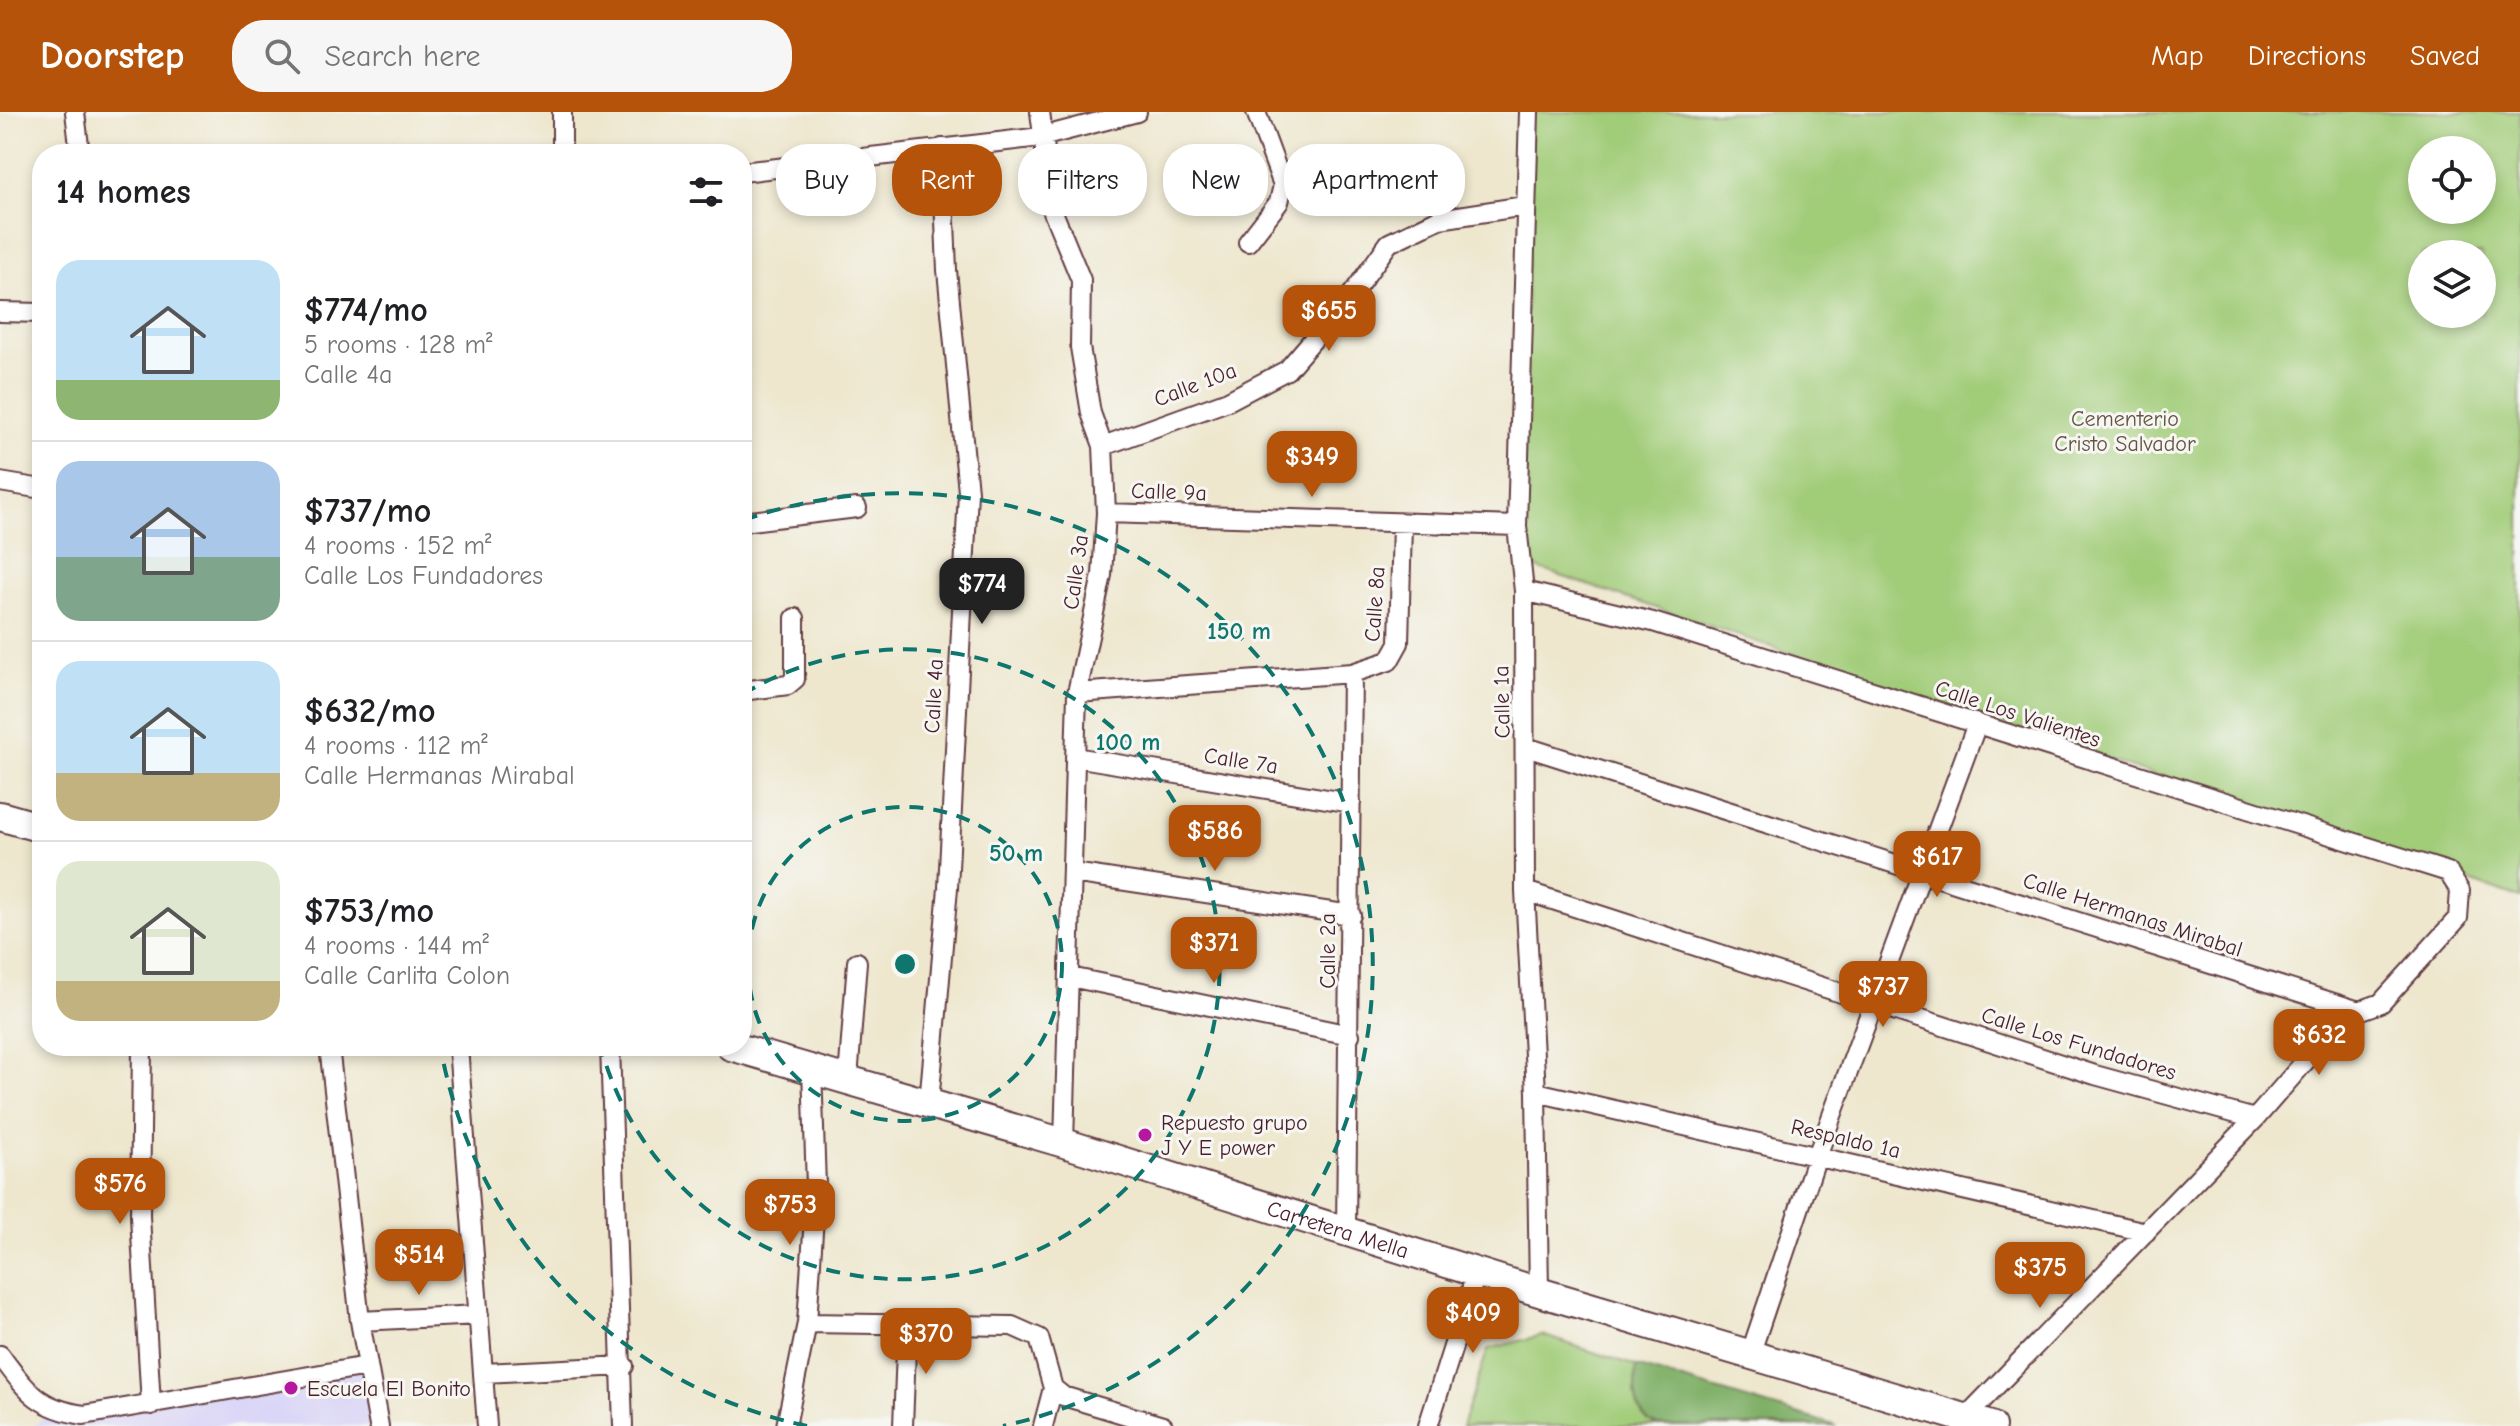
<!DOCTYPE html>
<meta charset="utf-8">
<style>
:root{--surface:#fff;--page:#f6f6f6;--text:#202124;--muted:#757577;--line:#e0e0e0;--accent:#b45309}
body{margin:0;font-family:"Comic Neue",sans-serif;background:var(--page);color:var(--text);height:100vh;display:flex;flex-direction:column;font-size:30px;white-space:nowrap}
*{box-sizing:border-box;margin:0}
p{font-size:26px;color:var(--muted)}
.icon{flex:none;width:44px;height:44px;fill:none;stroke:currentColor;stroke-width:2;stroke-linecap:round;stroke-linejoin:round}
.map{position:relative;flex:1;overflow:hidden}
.panel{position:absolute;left:32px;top:32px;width:720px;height:912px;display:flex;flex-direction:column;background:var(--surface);border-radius:32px;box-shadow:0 4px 12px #0003}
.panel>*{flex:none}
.guide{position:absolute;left:776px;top:32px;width:760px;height:72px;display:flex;gap:16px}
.controls{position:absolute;left:2408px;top:24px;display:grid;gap:16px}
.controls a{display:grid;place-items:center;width:88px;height:88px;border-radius:50%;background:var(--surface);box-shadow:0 4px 12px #0003;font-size:40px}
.price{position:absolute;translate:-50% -68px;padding:0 18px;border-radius:16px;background:var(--accent);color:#fff;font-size:26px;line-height:52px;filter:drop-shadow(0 2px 4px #0008)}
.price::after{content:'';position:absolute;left:50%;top:48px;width:24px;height:18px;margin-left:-12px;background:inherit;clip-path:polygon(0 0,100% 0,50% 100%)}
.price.selected{background:#222;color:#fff}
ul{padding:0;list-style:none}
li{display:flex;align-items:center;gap:24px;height:200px;padding:0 24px}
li+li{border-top:2px solid var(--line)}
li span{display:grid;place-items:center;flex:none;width:224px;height:160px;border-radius:24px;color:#555}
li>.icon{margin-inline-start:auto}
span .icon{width:96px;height:96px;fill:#fffc;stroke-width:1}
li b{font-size:34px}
h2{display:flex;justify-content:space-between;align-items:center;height:96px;padding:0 24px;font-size:34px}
.chip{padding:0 28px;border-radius:32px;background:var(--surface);box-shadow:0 4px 12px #0003;font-size:28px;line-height:72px}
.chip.selected{background:var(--accent);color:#fff}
header{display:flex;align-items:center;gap:48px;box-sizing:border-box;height:112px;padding:0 40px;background:var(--accent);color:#fff}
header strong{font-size:38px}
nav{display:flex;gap:44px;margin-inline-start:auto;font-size:28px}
.search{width:560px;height:72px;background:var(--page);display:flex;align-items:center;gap:20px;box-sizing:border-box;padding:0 28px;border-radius:32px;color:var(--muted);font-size:30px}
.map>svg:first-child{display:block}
</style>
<header>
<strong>Doorstep</strong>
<div class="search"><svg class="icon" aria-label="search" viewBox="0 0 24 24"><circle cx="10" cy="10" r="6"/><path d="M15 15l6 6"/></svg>Search here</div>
<nav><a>Map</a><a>Directions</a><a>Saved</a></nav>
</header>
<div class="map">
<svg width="2520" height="1314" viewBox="0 0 2520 1314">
<rect width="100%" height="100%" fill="#f6f6f2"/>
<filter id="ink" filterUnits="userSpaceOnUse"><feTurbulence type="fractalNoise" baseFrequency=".0125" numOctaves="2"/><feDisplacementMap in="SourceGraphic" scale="16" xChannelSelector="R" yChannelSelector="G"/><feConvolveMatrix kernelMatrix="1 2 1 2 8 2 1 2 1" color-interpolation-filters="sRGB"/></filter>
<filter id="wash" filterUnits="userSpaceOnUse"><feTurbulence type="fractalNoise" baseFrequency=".006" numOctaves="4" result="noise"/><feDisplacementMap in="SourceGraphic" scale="32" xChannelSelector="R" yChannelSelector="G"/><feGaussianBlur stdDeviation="1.8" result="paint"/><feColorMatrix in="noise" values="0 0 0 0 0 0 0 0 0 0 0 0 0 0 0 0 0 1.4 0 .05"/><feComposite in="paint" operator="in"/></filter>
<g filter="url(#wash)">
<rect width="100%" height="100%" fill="#eee7ce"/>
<path fill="#dad6f7" d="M367 1254 379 1314H33L54 1299Z"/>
<path fill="#a1cc78" stroke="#767652" stroke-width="2" fill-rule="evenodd" d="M1529 0H2520V786L1522 451ZM2422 38H2482V98H2422ZM2422 142H2482V202H2422Z
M1542 1223 1636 1254C1634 1278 1632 1304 1658 1314H1462L1488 1237Z"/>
<path fill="#80b068" stroke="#65684a" stroke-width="2" d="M1636 1254 1837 1314H1658C1632 1304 1634 1278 1636 1254Z"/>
</g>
<g filter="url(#ink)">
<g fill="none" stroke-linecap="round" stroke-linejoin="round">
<defs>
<path id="minor" d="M75 0 80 42
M562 0V42
M1040 0 1053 100 1081 168 1080 235 1091 301 1103 334 1106 401 1102 463 1077 581 1064 1031
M1529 0 1517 414 1524 479 1525 779 1536 980 1539 1180
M742 60 1041 25 1137 0
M1248 130 1279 90 1283 73 1256 0
M0 200 42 201
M1103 334 1228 289 1287 258 1353 181 1389 131 1439 107 1525 94
M0 370 42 377
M1106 401 1517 414
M742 410 857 396
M1524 479 1653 510 2448 760 2460 779 2458 806 2381 891 2359 899 2314 939 2255 1007 1965 1306
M742 579 788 573 795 567V506
M1077 581 1352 561 1389 549 1399 531 1402 411
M1526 635 2359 899
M1075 645 1351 691
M1073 761 1351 803
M1525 779 2095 963 2255 1007
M1070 865 1350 923
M142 934 140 1104 151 1293
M329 934 360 1209 379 1314
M458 934 487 1314
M610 934 623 1314
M848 967 857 850
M1536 980 2146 1120
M929 991 948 776 968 380 947 158 942 36
M1346 1118 1352 561
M360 1209 479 1203
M807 1211 1012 1214 1039 1226 1053 1276 1063 1284 1163 1314
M0 1243C27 1279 37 1296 84 1303L367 1254
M1750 1243 1817 1044 1977 612
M484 1261 624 1254
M786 1314 807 1211 816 1074 812 957
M903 1314 907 1212
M1043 1314 1053 1276
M1428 1314 1477 1159"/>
<g id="primary">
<path d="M0 704 42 716"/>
<path id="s1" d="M731 934 1064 1031 1539 1180 1991 1314"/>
</g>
</defs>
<use href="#minor" stroke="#633d43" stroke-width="22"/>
<use href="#primary" stroke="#633d43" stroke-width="32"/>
<use href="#minor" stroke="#fff" stroke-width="18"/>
<use href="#primary" stroke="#fff" stroke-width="28"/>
</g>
</g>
<g fill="none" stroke="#0f766e" stroke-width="4" stroke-dasharray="14 10">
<circle cx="905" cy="852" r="157"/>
<path d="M743 582A315 315 0 1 1 601 936"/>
<path d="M807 1314A472 472 0 0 1 441 938M744 408A472 472 0 1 1 1003 1314"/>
</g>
<g fill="#b5179e" stroke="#f6f6f2" stroke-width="3">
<circle cx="1145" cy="1023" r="8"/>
<circle cx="291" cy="1276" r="8"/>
</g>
<g text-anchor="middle" stroke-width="6" stroke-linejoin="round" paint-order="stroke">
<g font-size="22" fill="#4a1f2b" stroke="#f6f6f2">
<text transform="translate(1195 272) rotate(-21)" y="8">Calle 10a</text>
<text transform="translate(1169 379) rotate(2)" y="8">Calle 9a</text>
<text transform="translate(1075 460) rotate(-82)" y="8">Calle 3a</text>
<text transform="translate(1374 492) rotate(-86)" y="8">Calle 8a</text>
<text transform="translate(933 584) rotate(-87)" y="8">Calle 4a</text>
<text transform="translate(1501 590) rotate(-91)" y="8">Calle 1a</text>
<text transform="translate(2018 601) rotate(18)" y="8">Calle Los Valientes</text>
<text transform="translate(1241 648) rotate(9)" y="8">Calle 7a</text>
<text transform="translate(2133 802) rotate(18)" y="8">Calle Hermanas Mirabal</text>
<text transform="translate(1327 839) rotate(-90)" y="8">Calle 2a</text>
<text transform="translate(2079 931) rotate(17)" y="8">Calle Los Fundadores</text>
<text transform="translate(1846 1026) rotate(13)" y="8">Respaldo 1a</text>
<text dy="8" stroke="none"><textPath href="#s1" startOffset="634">Carretera Mella</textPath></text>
</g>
<g font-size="22" fill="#645342" stroke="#f6f6f2">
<text x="2125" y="314">Cementerio<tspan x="2125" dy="25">Cristo Salvador</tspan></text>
</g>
<g font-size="22" fill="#4a1f2b" stroke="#f6f6f2" text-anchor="start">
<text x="1161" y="1018">Repuesto grupo<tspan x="1161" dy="25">J Y E power</tspan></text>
<text x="307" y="1284">Escuela El Bonito</text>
</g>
</g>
<circle cx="905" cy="852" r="12" fill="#0f766e" stroke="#f6f6f2" stroke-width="4"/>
<g font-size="24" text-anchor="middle" font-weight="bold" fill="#0f766e" stroke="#f6f6f2" stroke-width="6" stroke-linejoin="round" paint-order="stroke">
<text x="1239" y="527">150 m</text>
<text x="1128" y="638">100 m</text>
<text x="1016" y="749">50 m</text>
</g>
</svg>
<div class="controls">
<a><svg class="icon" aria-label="locate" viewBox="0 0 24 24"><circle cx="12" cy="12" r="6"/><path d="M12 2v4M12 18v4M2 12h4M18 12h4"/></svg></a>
<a><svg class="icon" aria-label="layers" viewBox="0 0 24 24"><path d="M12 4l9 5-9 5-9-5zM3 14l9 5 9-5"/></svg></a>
</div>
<b class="price" style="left:1329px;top:241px">$655</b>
<b class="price" style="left:1312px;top:387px">$349</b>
<b class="price selected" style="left:982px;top:514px">$774</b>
<b class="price" style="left:1215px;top:761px">$586</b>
<b class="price" style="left:1937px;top:787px">$617</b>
<b class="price" style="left:1214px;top:873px">$371</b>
<b class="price" style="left:1883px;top:917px">$737</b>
<b class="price" style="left:2319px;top:965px">$632</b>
<b class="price" style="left:120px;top:1114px">$576</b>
<b class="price" style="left:790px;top:1135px">$753</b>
<b class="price" style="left:419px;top:1185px">$514</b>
<b class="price" style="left:2040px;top:1198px">$375</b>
<b class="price" style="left:1473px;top:1243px">$409</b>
<b class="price" style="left:926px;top:1264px">$370</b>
<div class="guide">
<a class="chip">Buy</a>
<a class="chip selected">Rent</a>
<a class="chip">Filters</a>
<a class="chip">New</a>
<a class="chip">Apartment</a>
</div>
<section class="panel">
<h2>14 homes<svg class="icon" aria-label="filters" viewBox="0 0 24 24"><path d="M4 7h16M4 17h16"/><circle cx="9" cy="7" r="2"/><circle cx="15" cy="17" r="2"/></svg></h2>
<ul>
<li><span style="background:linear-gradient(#bfe0f5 75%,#8fb573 0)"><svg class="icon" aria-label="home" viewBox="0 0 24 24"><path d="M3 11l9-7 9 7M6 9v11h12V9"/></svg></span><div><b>$774/mo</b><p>5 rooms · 128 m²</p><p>Calle 4a</p></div></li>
<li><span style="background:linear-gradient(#a9c7e8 60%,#7fa58c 0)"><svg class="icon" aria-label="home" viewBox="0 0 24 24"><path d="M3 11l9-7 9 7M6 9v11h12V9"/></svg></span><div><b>$737/mo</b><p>4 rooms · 152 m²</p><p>Calle Los Fundadores</p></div></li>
<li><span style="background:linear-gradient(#bfe0f5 70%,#c2b280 0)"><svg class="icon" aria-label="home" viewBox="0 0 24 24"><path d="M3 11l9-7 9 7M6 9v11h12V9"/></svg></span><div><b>$632/mo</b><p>4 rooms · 112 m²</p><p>Calle Hermanas Mirabal</p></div></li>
<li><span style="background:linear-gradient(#dfe7d0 75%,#c2b280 0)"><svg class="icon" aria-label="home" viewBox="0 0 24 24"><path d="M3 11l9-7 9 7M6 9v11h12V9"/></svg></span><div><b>$753/mo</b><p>4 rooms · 144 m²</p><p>Calle Carlita Colon</p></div></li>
</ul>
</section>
</div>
